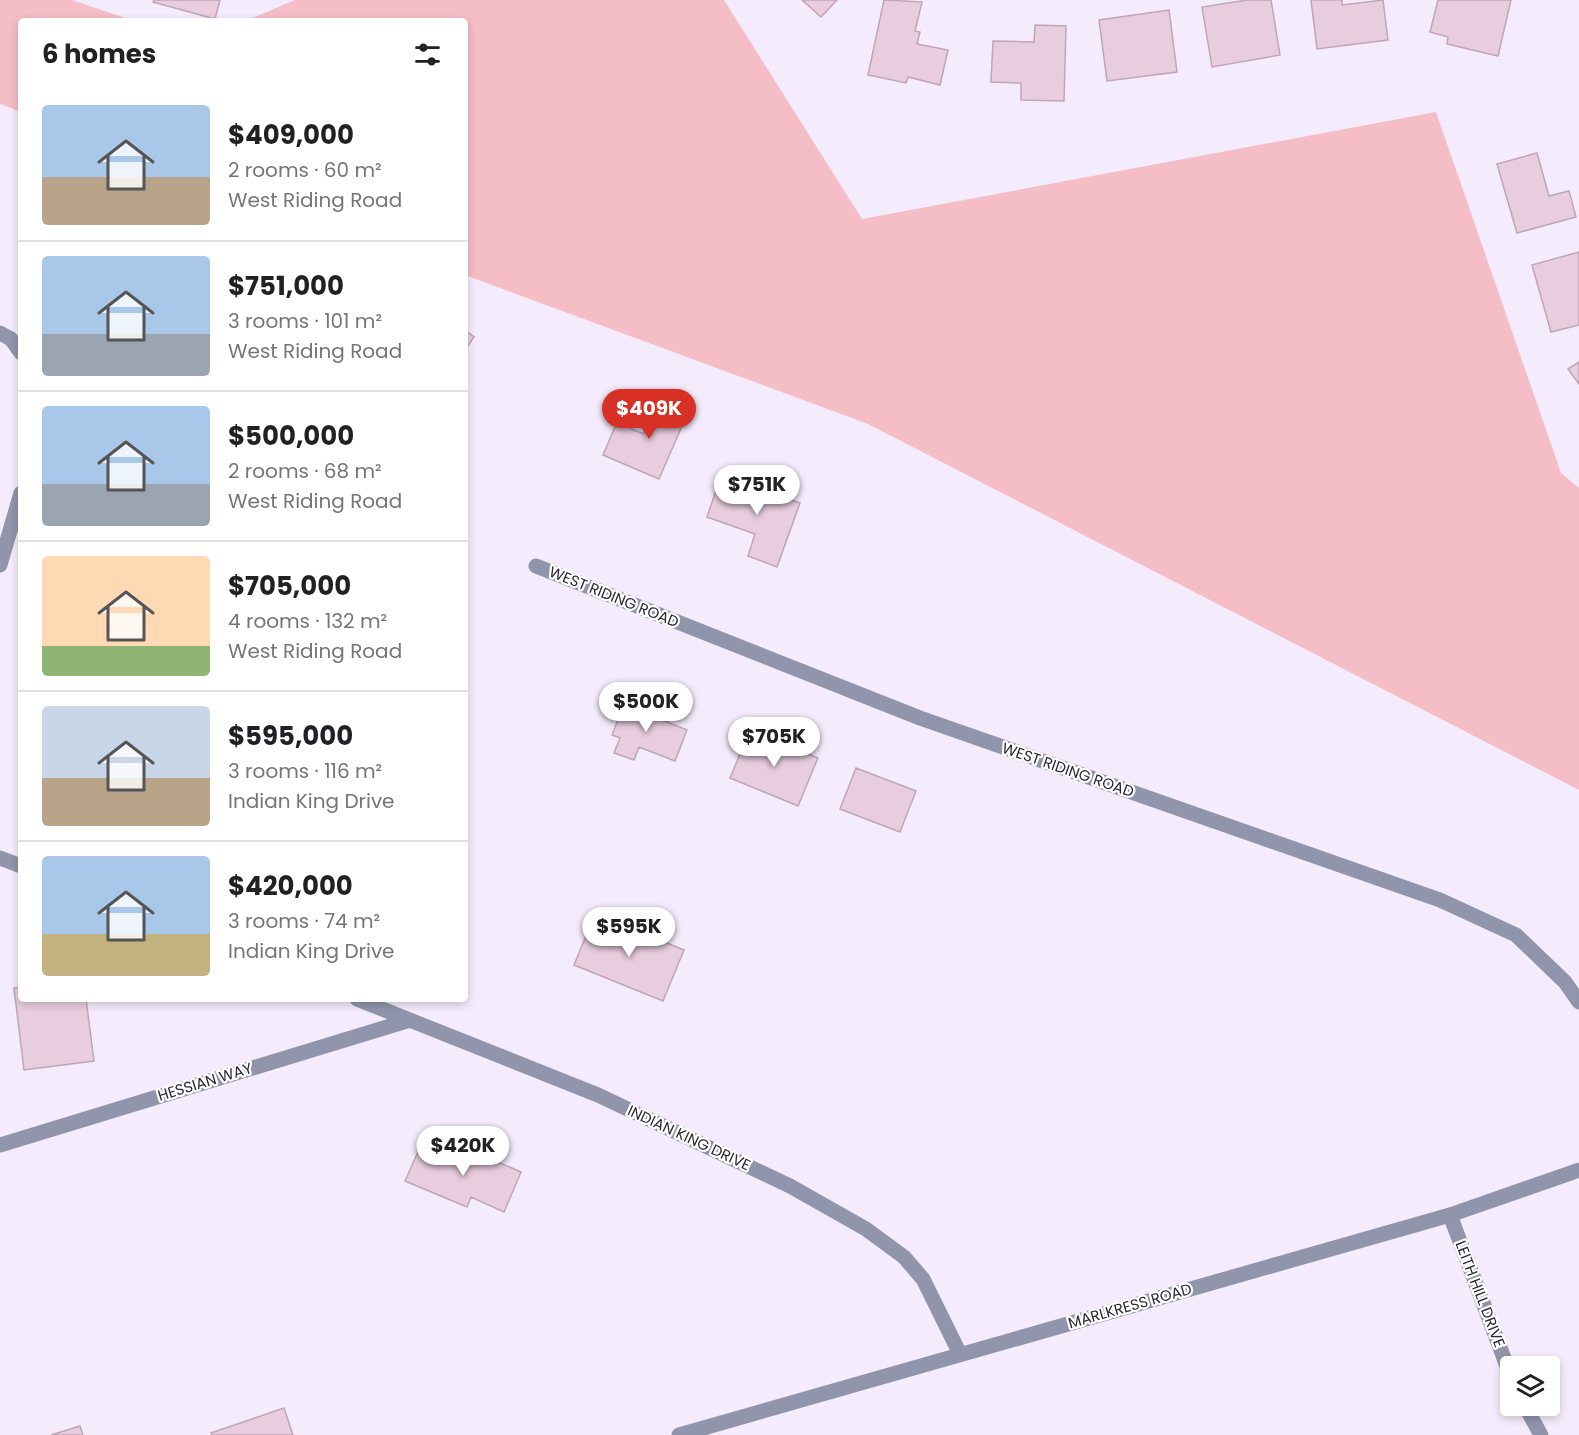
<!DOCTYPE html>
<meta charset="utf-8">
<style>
:root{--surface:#fff;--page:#f2f2f2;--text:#202124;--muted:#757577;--line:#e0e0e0;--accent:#d93025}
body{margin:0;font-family:Poppins,sans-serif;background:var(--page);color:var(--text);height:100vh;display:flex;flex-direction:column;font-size:22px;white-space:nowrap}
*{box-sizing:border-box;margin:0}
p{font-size:20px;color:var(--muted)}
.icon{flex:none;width:33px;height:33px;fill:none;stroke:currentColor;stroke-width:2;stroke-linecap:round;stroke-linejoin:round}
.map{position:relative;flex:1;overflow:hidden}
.side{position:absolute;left:18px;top:18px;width:450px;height:984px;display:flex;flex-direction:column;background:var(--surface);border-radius:6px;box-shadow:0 3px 9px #0003}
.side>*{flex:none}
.controls{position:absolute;left:1500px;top:1356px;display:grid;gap:12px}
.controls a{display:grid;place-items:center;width:60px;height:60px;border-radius:6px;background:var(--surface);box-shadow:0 3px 9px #0003;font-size:30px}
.price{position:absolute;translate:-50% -51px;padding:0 14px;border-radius:21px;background:#fff;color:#222;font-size:20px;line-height:39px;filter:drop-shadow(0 2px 3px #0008)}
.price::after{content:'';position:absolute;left:50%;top:36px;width:18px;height:14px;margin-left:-9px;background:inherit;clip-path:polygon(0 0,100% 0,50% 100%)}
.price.selected{background:var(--accent);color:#fff}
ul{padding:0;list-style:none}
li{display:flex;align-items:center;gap:18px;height:150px;padding:0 24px}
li+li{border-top:2px solid var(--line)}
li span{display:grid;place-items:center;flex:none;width:168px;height:120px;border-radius:6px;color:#555}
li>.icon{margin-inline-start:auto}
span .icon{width:72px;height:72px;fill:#fffc;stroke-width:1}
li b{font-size:26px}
h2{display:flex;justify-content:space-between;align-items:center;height:72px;padding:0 24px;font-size:26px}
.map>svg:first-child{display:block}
</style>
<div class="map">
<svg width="1579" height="1435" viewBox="0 0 1579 1435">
<rect width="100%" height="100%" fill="#f4ecfc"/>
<path fill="#f5bdc6" d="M0 0H72L134 21H21V112L0 104Z
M295 0H724L862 219 1436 112 1561 473 1579 488V790L868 424 465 275V21H245Z"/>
<path fill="#e8cddf" stroke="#bfa5b6" stroke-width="1.5" d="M154 0H220L215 19 153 2Z
M802 0H837L821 17Z
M884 0 922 2 915 31 920 32 917 44 948 50 940 85 908 77 906 83 868 75Z
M1247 0H1271L1280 55 1212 67 1202 7Z
M1311 0H1342V5L1383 0 1388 40 1317 49Z
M1438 0H1511L1498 56 1447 44 1448 37 1430 32Z
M1169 10 1177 72 1107 81 1099 20Z
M1035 25 1066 26 1064 101 1021 100V83L991 82 993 41 1034 42Z
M1537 153 1549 196 1569 191 1576 217 1517 233 1497 164Z
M1579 252V325L1551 332 1532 265Z
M465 330 474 337 465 350Z
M1579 362V384L1568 369Z
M659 397 689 410 659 479 603 455 617 422 643 434Z
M768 473 784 480 779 496 800 503 777 567 748 556 755 534 707 517 720 479 760 494Z
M627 696 642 702 639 711 687 730 675 761 639 747 634 760 614 753 620 738 612 735Z
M750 730 818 758 798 806 730 778Z
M856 768 916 791 900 832 840 809Z
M595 914 684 950 663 1001 574 965Z
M21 987V999H86L94 1061 24 1070 14 988Z
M422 1143 453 1156 458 1145 521 1172 504 1212 471 1197 467 1207 405 1181Z
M284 1408 293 1435H212L211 1433Z
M80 1426 83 1435H51Z"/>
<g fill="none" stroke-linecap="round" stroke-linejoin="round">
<path stroke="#9195ab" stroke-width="15" d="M0 333 11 339 21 353
M0 565 21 493
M536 566 920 718 1440 900 1516 935 1565 982 1579 1002
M0 858 21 866
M357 999 598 1095 790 1186 866 1229 904 1257 923 1279 960 1354
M0 1145 410 1020
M1450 1215 1510 1374
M1525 1406 1541 1435"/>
<path stroke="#9195ab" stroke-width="15" d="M679 1435 1450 1215 1579 1170"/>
</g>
<g text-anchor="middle" stroke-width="4.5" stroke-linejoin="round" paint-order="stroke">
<g font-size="15" fill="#2a252f" stroke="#fff">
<text transform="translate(614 597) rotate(22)" y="5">WEST RIDING ROAD</text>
<text transform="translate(1068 770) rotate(19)" y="5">WEST RIDING ROAD</text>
<text transform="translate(205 1082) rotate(-17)" y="5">HESSIAN WAY</text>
<text transform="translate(689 1138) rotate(25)" y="5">INDIAN KING DRIVE</text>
<text transform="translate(1480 1294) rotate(69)" y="5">LEITH HILL DRIVE</text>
<text transform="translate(1130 1306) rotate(-16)" y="5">MARLKRESS ROAD</text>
</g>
</g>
</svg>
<div class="controls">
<a><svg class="icon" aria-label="layers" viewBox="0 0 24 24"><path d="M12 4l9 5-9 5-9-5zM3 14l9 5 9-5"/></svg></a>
</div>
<b class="price selected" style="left:649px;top:440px">$409K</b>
<b class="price" style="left:757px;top:516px">$751K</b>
<b class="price" style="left:646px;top:733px">$500K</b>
<b class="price" style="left:774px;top:768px">$705K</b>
<b class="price" style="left:629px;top:958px">$595K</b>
<b class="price" style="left:463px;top:1177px">$420K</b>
<section class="side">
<h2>6 homes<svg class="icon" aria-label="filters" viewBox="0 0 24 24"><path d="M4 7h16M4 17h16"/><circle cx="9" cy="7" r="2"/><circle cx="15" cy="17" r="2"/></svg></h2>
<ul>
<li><span style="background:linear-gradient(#a9c7e8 60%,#b9a48a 0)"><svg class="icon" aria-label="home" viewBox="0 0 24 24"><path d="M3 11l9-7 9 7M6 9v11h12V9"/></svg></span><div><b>$409,000</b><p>2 rooms · 60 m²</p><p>West Riding Road</p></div></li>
<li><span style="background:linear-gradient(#a9c7e8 65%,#9aa5b1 0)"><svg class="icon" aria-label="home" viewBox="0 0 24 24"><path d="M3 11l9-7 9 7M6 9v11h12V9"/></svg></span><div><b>$751,000</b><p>3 rooms · 101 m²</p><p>West Riding Road</p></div></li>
<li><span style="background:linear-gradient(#a9c7e8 65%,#9aa5b1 0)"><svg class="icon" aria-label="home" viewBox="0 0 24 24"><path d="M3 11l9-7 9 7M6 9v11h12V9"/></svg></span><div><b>$500,000</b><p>2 rooms · 68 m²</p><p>West Riding Road</p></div></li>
<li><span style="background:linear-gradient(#ffd9b3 75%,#8fb573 0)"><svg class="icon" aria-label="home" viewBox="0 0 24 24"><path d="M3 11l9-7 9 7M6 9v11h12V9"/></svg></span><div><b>$705,000</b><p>4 rooms · 132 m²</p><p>West Riding Road</p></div></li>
<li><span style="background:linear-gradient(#c9d6e8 60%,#b9a48a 0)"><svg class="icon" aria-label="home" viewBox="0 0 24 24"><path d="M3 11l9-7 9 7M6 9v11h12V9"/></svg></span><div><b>$595,000</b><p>3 rooms · 116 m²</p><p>Indian King Drive</p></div></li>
<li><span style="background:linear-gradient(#a9c7e8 65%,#c2b280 0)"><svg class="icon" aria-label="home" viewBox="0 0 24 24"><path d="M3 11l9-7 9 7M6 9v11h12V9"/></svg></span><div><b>$420,000</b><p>3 rooms · 74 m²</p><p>Indian King Drive</p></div></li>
</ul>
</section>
</div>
